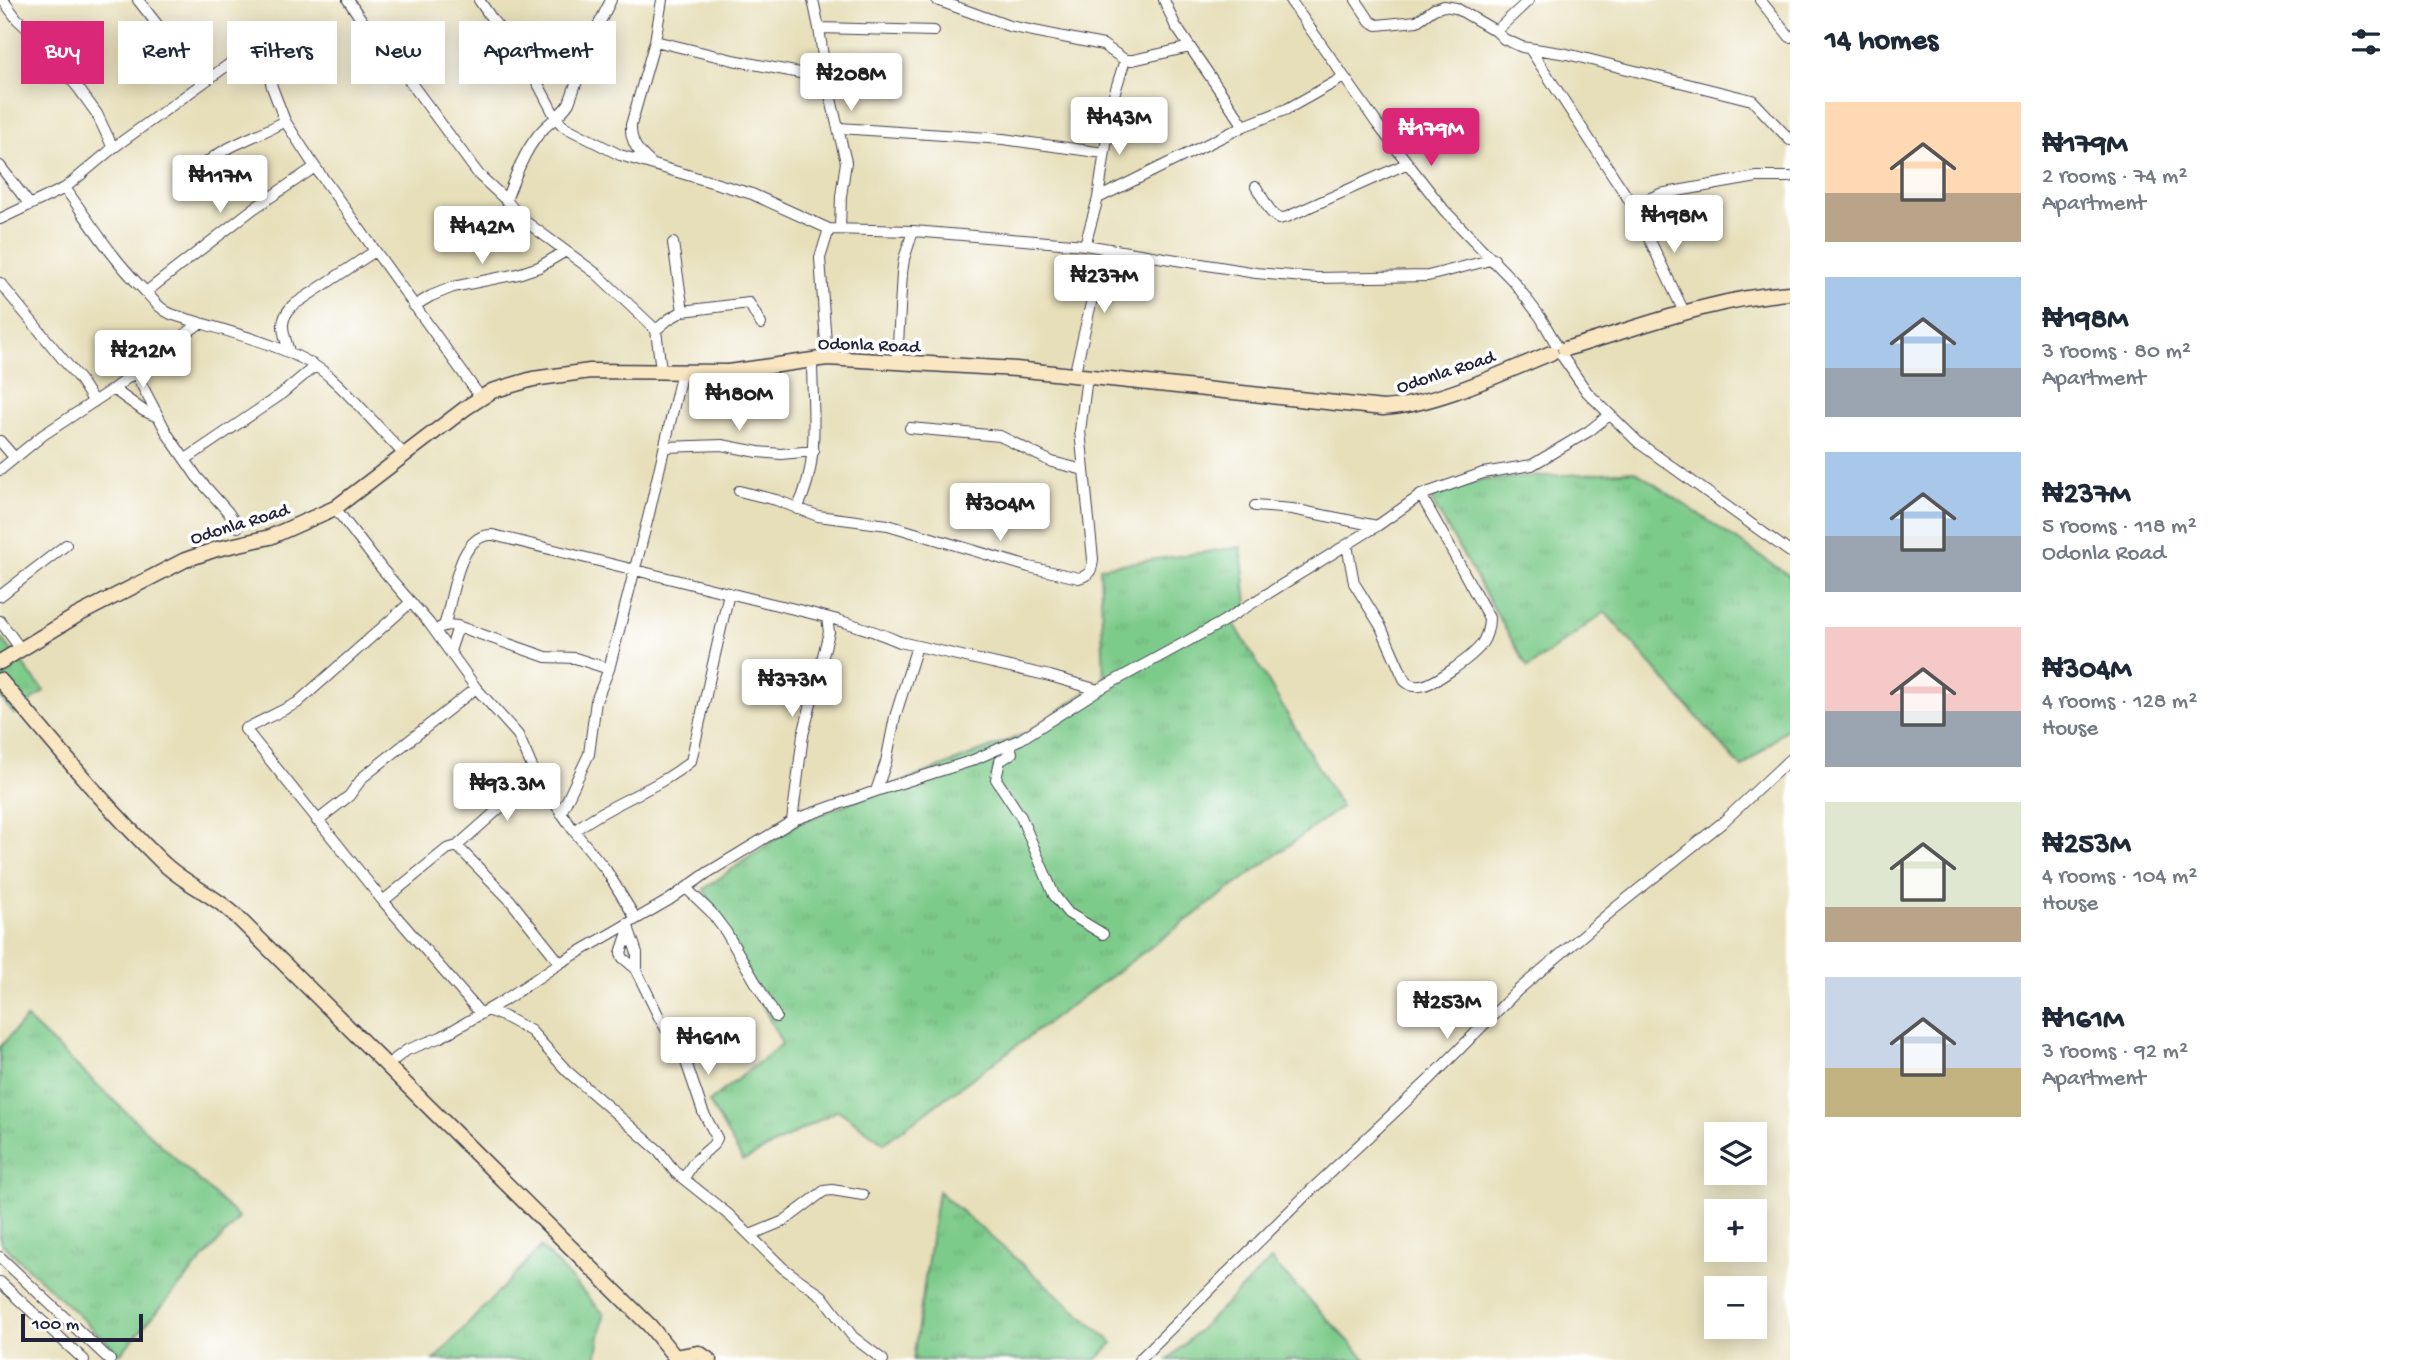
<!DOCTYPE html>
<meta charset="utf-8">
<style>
:root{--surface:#fff;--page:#f2f2f3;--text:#1f2937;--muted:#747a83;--accent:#db2777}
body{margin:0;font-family:"Gochi Hand",sans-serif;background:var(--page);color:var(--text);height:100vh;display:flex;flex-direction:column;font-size:26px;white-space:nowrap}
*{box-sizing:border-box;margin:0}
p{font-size:23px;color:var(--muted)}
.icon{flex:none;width:38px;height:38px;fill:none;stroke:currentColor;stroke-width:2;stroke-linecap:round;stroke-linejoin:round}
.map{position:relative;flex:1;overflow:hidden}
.details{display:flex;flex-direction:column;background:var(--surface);width:630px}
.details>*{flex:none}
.hud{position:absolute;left:21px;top:21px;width:665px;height:63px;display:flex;gap:14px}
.fabs{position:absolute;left:1704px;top:1122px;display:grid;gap:14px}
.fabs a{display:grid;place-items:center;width:63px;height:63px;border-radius:0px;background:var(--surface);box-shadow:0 4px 18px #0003;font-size:35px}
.scale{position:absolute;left:21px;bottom:18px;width:122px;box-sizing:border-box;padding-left:7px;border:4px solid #22223b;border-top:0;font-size:19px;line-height:24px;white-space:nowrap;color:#22223b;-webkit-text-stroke:5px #fff;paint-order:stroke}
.price{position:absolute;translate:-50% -60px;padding:0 16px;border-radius:7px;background:#fff;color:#222;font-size:23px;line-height:46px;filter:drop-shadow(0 2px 4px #0008)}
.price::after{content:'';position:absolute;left:50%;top:42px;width:21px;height:16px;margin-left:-10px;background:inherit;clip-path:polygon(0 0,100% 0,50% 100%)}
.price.current{background:var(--accent);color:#fff}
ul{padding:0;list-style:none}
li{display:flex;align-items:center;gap:21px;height:175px;padding:0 35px}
li span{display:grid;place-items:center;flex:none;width:196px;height:140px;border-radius:0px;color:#555}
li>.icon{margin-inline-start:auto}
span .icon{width:84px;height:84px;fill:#fffc;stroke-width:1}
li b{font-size:30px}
h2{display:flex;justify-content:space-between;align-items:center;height:84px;padding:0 35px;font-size:30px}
.chip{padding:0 24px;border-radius:0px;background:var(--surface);box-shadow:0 4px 18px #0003;font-size:24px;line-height:63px}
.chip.current{background:var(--accent);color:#fff}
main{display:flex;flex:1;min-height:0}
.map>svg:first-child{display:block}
</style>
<main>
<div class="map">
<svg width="1790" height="1360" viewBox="0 0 1790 1360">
<defs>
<pattern id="grass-tufts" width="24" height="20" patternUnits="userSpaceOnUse" patternTransform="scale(1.75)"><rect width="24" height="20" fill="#7dcb8a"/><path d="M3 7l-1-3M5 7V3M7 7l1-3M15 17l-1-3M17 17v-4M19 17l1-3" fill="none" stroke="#6cae78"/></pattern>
</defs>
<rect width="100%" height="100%" fill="#fff"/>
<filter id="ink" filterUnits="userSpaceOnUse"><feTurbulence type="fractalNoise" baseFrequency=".0143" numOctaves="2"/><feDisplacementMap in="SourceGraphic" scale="14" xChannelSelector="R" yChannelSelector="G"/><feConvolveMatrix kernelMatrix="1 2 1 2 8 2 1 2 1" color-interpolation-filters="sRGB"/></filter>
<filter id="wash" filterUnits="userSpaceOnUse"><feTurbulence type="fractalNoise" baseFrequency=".00686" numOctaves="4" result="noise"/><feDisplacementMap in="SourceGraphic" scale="28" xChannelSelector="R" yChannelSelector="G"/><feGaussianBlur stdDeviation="1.57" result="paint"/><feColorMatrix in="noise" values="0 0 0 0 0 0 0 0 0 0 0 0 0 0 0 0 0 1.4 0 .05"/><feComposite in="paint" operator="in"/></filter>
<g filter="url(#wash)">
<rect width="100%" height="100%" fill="#e7dfba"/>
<path fill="url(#grass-tufts)" stroke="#507662" stroke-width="2" d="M1635 471 1790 576V726L1742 768 1605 612 1528 668 1429 496 1481 480Z
M1241 547 1248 613 1234 623 1341 807 884 1143 838 1110 743 1161 709 1102 782 1044 704 889 798 823 1025 734 1104 680 1100 567Z
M0 636 44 691 14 714 0 697Z
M26 1018 239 1218 120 1354 0 1242V1047Z
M938 1191 1113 1343 1096 1360H913Z
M541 1247 604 1314 596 1360H434Z
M1271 1260 1367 1360H1168Z"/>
</g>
<g filter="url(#ink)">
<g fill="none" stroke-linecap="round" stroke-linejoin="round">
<defs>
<path id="street" d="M3 0 17 19 35 36 79 89 97 114 113 148
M138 0 203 83
M348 0 376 41 397 64 479 175 506 200 522 219 597 274 656 330 661 370
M479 0 494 22 527 63 556 118 563 126 620 155 752 194 829 229 913 231 1085 245 1256 273 1317 278 1428 276 1494 259
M813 0 819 28 826 78 846 162 841 196 840 229
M937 0 1009 26 1103 45 1125 60H1133L1190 47
M1164 0 1175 25 1244 126
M1290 0 1378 125 1444 210 1514 282 1541 318 1556 344
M1356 0 1370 21 1377 25 1417 21 1434 9 1444 6 1456 8 1496 31 1504 39 1522 47 1567 54 1752 100 1790 140
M1760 0 1790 37
M819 28 934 31
M1496 31 1529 0
M655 41 733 60 826 78
M1530 49 1635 209 1685 314
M839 128 1003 139 1104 153
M652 164C639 152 630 144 631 125L655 41 662 0
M0 166 30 205
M196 186C197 181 198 175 200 170 212 150 264 134 285 121
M1256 187 1271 212 1279 219 1287 217 1408 163
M65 188C91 224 111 257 143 289 153 299 158 308 171 314 216 329 296 346 330 377 356 400 379 429 404 454
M1098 198 1244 126 1287 109 1344 77
M506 200C515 177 523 154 538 135 547 123 561 116 569 103L594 34 611 0
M1635 209 1648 199 1660 194 1757 177H1790
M0 219 65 188 113 148 232 62 249 54 258 53 266 61 272 87 285 121 315 167 481 398
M1085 245 1098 198 1113 98 1125 60
M0 283 80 380 94 402
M146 292 253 209 315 167
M414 306 431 296 453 287 518 274 539 267 564 252
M683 311 749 303 761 324
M656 330 669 319 683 311 673 243
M289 352C284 332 277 323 292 306L375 251
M1562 356 1587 392 1639 443 1790 552
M827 358 820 258 829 229
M897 362 902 273 904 259 913 231
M135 372 168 435 197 477 228 512 238 527
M1074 376 1104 248
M113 389 144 411 158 417
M910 428 1000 436 1052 462 1084 470
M0 441 14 457
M665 447 722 445 758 452 781 454 814 451
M186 459 279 396 315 366
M0 470 43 435 113 389 200 323
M739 491 776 500 818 516 888 525 1029 567 1079 578C1090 575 1092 570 1093 559L1080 431 1087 377
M1255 506 1292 509 1377 526
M335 508 382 569 429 623 476 688 518 735 536 776 574 831 606 870 636 919
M797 509C821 461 812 411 812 360
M1347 545 1354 583 1380 625 1405 681C1409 685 1414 687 1420 686 1434 685 1473 656 1481 645 1487 636 1489 628 1489 618L1421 495
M0 596 66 545
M411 602 297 703 245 729 383 901 480 1013
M0 621 20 648
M444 626C453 601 457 532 493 535 581 557 669 578 757 600 805 612 855 622 900 642L1050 676 1098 690
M441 627 448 625 457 626 546 657 575 658 609 669
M450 651 456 633 461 628
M1009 744 1012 753 1000 761 996 779 1021 817 1054 895 1068 913 1103 934
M876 791 886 762 895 717 917 646
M561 813 589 754 596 701 609 669 649 514 682 371
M317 821 349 796 363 777 476 688
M792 821 803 735 829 632 827 618
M574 831C610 803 656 790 691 761L729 593
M457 846 536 776
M687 889 711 912 726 932 776 1017
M383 901 447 849 457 846 510 900 560 963
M627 924 637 953V972L660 1019 686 1062 703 1112 717 1138 713 1145 694 1162 684 1178
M629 929 621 953 623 958 635 968
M487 1010 503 1016 531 1031 567 1071 659 1151 675 1172 729 1215 783 1268 822 1296 853 1337 883 1360
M387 1065 407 1050 441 1037 503 1001 560 963 669 900 707 873 796 819 876 791 971 761 1021 739 1098 690 1217 625 1377 526 1421 495 1483 473 1532 465 1589 431 1608 416
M750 1235 784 1221 824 1191 832 1190 863 1195
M0 1257 110 1360
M0 1282 84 1360
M1139 1360 1309 1192 1430 1079 1517 991 1614 909 1722 823 1790 759"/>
<path id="secondary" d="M1565 349C1638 328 1713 298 1790 293
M0 662 76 616 185 560 217 549 270 537 335 508 467 407 492 391 533 379 590 371 728 372 827 358 1016 369 1383 408C1436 405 1502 373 1551 353
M0 680C52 741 103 804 161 861 183 883 211 893 234 914L650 1326 675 1357 699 1353 709 1360"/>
</defs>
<use href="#street" stroke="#403e4e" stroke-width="12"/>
<use href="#secondary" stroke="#403e4e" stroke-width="17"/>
<use href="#street" stroke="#fff" stroke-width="10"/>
<use href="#secondary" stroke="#f9e7c3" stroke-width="14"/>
</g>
</g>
<g text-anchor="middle" stroke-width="7" stroke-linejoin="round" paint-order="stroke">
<g font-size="19" fill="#22223b" stroke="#fff">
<text transform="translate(869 343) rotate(2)" y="7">Odonla Road</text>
<text transform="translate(1445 370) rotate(-18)" y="7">Odonla Road</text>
<text transform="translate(239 522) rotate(-17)" y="7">Odonla Road</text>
</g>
</g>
</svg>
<div class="fabs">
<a><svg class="icon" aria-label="layers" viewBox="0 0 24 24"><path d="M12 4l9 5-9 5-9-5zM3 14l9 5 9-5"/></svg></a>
<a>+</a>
<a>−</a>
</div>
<div class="scale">100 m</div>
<b class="price" style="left:851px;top:113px">₦208M</b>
<b class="price" style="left:1119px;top:157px">₦143M</b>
<b class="price current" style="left:1431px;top:168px">₦179M</b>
<b class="price" style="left:220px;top:215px">₦117M</b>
<b class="price" style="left:1674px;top:255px">₦198M</b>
<b class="price" style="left:482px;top:266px">₦142M</b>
<b class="price" style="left:1104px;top:315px">₦237M</b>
<b class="price" style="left:143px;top:390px">₦212M</b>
<b class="price" style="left:739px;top:433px">₦180M</b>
<b class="price" style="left:1000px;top:543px">₦304M</b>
<b class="price" style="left:792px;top:719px">₦373M</b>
<b class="price" style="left:507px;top:823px">₦93.3M</b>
<b class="price" style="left:1447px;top:1041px">₦253M</b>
<b class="price" style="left:708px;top:1077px">₦161M</b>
<div class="hud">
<a class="chip current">Buy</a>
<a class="chip">Rent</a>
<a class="chip">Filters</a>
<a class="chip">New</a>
<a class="chip">Apartment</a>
</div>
</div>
<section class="details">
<h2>14 homes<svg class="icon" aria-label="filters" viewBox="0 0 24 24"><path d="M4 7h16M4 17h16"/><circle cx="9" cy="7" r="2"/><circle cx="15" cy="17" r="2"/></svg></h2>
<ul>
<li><span style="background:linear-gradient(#ffd9b3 65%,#b9a48a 0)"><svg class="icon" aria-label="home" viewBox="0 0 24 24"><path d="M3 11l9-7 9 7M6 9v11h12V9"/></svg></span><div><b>₦179M</b><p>2 rooms · 74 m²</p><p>Apartment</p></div></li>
<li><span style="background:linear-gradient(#a9c7e8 65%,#9aa5b1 0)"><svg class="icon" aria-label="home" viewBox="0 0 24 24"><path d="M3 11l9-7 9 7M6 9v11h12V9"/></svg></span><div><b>₦198M</b><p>3 rooms · 80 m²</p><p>Apartment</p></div></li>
<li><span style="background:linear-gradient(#a9c7e8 60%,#9aa5b1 0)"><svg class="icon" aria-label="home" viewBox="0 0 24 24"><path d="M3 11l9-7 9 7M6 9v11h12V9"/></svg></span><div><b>₦237M</b><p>5 rooms · 118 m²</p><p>Odonla Road</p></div></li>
<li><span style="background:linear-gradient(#f6c9c9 60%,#9aa5b1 0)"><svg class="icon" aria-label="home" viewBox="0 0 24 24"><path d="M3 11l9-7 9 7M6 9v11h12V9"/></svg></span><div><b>₦304M</b><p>4 rooms · 128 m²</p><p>House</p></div></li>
<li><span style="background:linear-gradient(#dfe7d0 75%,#b9a48a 0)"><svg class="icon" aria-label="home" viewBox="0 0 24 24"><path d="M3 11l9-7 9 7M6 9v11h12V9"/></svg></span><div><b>₦253M</b><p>4 rooms · 104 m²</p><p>House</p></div></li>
<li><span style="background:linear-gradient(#c9d6e8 65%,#c2b280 0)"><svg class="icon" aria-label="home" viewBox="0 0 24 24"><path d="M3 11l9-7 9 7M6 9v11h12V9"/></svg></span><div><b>₦161M</b><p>3 rooms · 92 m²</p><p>Apartment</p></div></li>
</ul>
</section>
</main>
